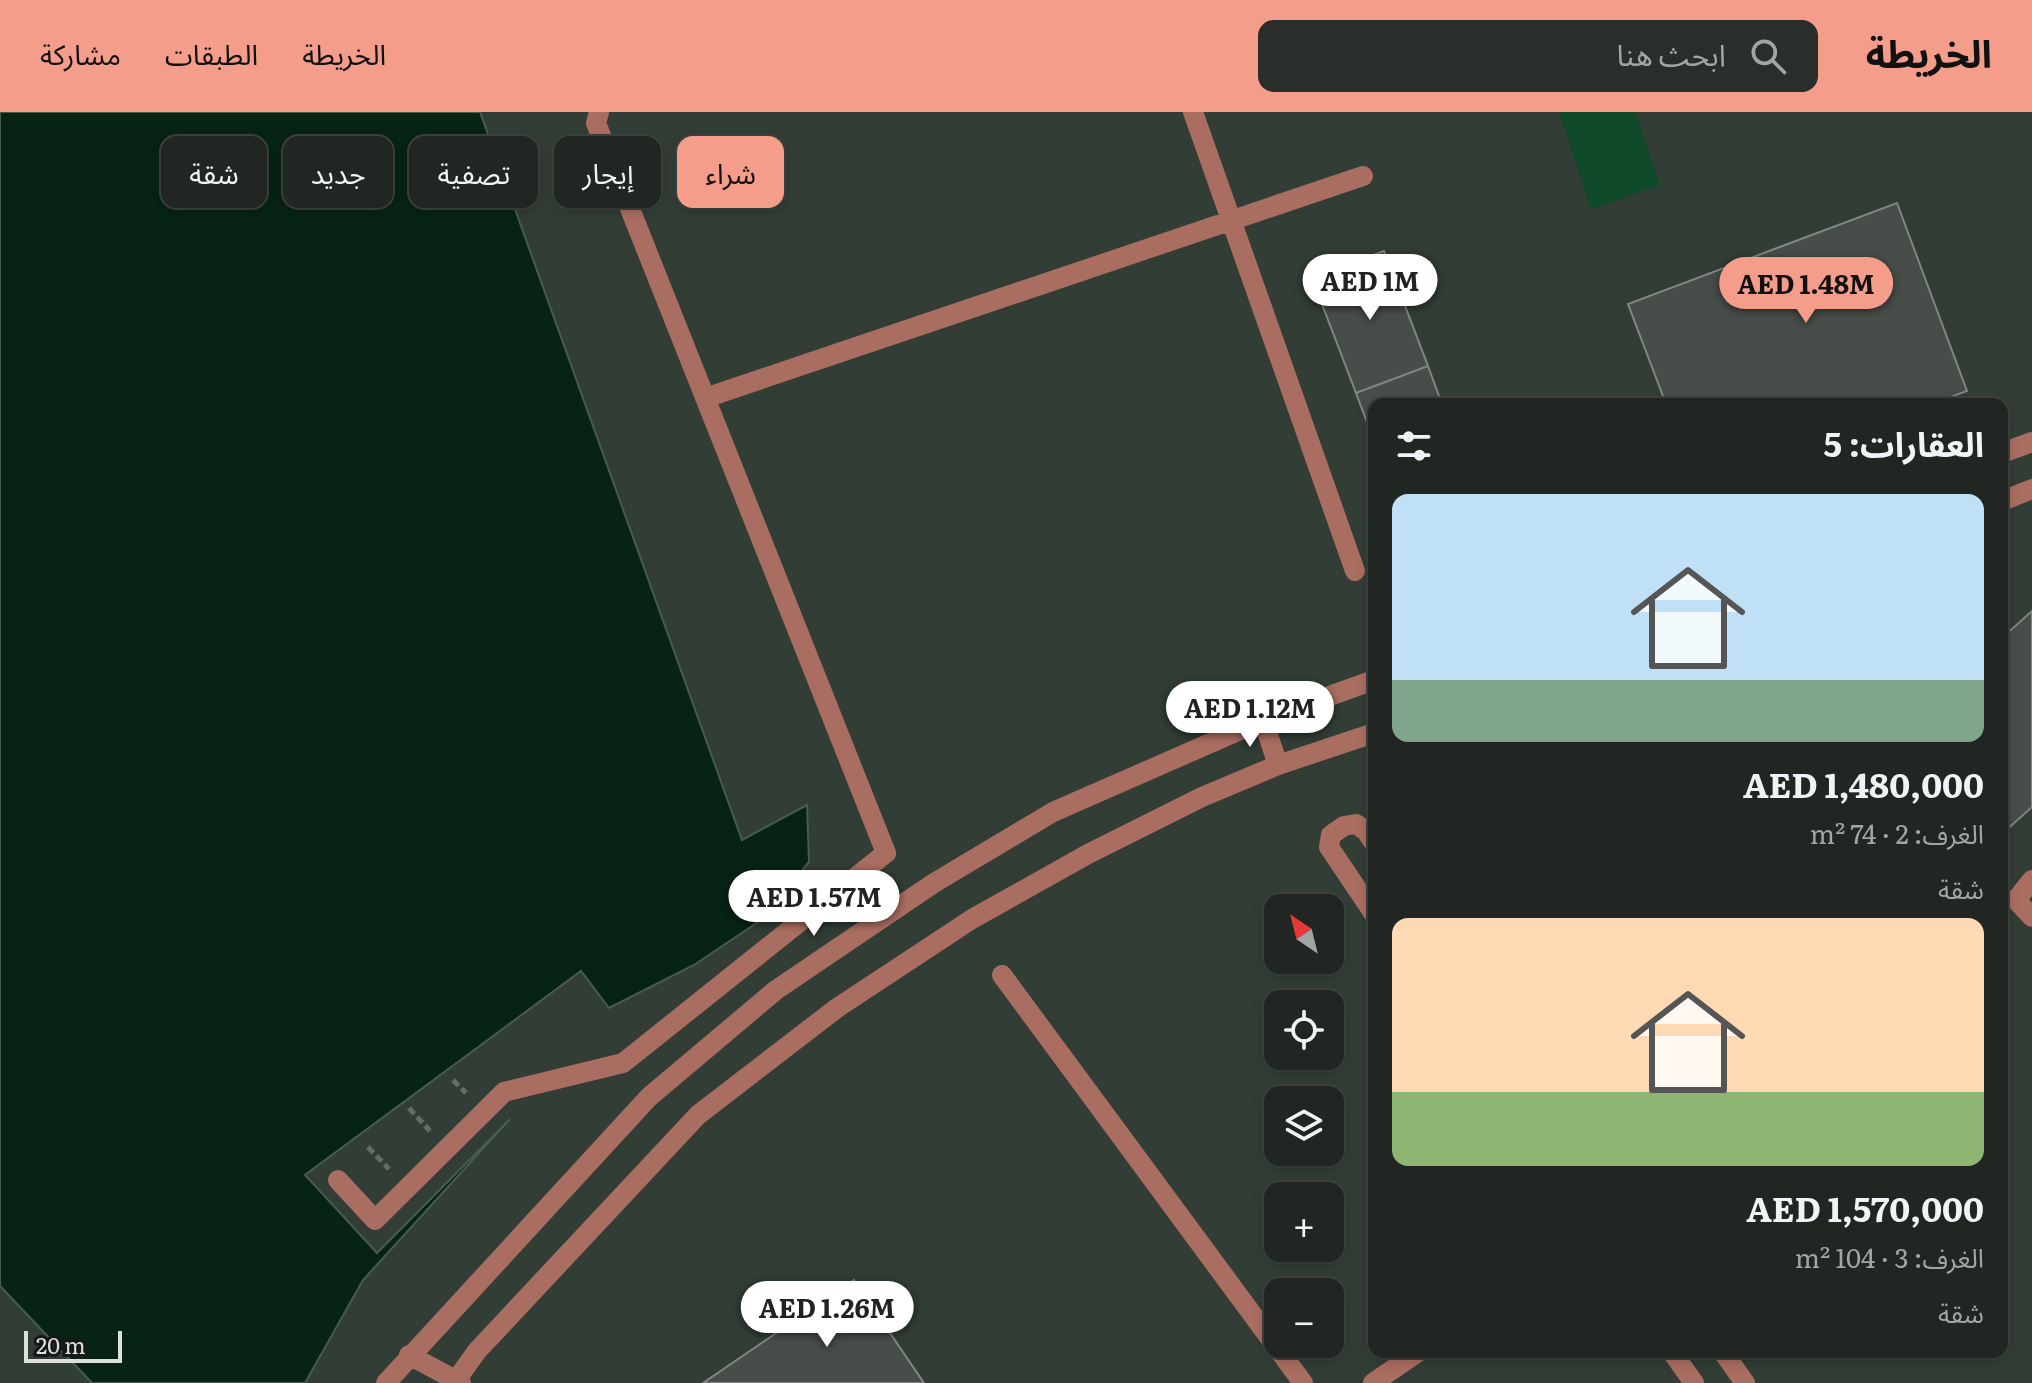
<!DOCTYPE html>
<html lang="ar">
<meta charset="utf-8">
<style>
:root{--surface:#212622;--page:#292e2a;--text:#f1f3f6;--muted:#a2a5a5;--line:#3e4340;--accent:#f49d8b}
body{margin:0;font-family:Literata,"Noto Sans Arabic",serif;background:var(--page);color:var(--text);direction:rtl;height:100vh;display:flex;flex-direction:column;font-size:30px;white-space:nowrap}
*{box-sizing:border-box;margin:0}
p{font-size:26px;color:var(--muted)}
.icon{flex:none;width:44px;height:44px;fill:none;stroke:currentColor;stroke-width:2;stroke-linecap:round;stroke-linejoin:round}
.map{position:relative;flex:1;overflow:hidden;direction:ltr}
.side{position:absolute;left:1368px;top:286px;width:640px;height:960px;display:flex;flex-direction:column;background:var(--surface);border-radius:16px;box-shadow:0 4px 12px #0003,0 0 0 2px var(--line);direction:rtl}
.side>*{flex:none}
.banner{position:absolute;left:24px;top:24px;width:760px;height:72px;direction:rtl;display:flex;gap:16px}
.needle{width:52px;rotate:325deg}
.buttons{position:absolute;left:1264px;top:782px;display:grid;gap:16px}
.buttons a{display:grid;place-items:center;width:80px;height:80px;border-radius:16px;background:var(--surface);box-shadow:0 4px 12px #0003,0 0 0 2px var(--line);font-size:40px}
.scale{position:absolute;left:24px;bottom:20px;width:98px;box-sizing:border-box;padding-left:8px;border:4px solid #dde1de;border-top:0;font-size:22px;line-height:28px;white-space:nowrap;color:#dde1de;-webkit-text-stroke:6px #161917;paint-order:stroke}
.price{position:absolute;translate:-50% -68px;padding:0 18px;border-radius:28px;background:#fff;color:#222;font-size:26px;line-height:52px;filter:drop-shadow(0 2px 4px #0008)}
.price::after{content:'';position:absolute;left:50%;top:48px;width:24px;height:18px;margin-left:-12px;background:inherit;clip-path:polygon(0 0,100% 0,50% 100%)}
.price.selected{background:var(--accent);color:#111}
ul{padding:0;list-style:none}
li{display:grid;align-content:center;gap:16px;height:424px;padding:0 24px}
li span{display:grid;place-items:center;height:248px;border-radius:16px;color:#555}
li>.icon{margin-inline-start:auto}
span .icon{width:144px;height:144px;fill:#fffc;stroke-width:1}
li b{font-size:34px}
h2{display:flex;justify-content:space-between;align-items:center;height:96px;padding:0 24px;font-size:34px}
.tag{padding:0 28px;border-radius:16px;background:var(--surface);box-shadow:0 4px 12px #0003,0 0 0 2px var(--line);font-size:28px;line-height:72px}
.tag.selected{background:var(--accent);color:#111}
header{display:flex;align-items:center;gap:48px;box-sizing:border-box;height:112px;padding:0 40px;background:var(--accent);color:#111}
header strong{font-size:38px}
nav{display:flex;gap:44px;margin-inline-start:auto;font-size:28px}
.search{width:560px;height:72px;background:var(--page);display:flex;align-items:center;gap:20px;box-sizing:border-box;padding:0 28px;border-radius:16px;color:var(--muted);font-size:30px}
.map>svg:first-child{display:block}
</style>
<header>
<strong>الخريطة</strong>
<div class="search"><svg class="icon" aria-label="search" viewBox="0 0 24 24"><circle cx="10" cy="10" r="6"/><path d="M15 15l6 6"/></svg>ابحث هنا</div>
<nav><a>الخريطة</a><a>الطبقات</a><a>مشاركة</a></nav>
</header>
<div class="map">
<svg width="2032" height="1271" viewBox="0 0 2032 1271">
<rect width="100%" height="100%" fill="#2c322e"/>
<path fill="#313d35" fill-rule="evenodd" d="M480 0H2032V1271H305L363 1168 492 1026 376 1141 304 1064 581 859 610 895 694 853 761 808 809 750 742 728ZM1374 292H2002V1240H1374ZM1278 796H1330V848H1278ZM1278 892H1330V944H1278ZM1278 988H1330V1040H1278ZM1278 1084H1330V1136H1278ZM1278 1180H1330V1232H1278Z
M0 1174 92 1271H0Z"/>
<path fill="#0e492a" d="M1559 0H1635L1660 73 1591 97Z"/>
<path fill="#072313" stroke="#475c50" stroke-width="2" d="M0 0H480L742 728 807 693 809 750 761 808 694 853 609 896 581 859 305 1063 377 1141 510 1007 363 1168 305 1271H92L0 1174Z"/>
<path fill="#474d49" stroke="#808782" stroke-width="2" d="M1897 91 1967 279 1932 292H1666L1628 192Z
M1384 139 1428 254 1356 281 1312 166Z
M1428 254 1442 292H1374V329L1356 281Z
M2032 499V695L2002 722V526Z
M854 1168 924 1271H703Z"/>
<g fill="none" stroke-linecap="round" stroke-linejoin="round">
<path stroke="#666b67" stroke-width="5" stroke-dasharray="8 4" stroke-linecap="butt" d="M453 968 466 981
M409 996 430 1019
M368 1035 389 1057"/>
<path stroke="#aa6d61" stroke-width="20" d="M1193 0 1355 459
M705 286 1363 64
M2002 341 2032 330
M2002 389 2032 377
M1263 608 1278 653
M1374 731 1366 719 1356 712 1344 714 1331 723 1329 735 1374 802
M2032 768 2016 788 2032 805
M1002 863 1303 1271
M338 1068 375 1108 504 980 623 951 886 741 596 11 599 0
M1672 1240 1694 1271
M1723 1240 1745 1271
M409 1243 461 1271
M386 1271 649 985 776 878 934 771 1053 700 1263 608 1374 568
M454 1271 477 1239 698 1003 837 896 972 807 1088 742 1202 685 1278 653 1374 621
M1373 1271 1418 1240"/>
</g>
</svg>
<div class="buttons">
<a><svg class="needle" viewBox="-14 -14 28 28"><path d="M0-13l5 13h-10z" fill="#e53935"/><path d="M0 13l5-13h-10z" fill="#a2a5a5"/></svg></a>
<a><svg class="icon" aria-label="locate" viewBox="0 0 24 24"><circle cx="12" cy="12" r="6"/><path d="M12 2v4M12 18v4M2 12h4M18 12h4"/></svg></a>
<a><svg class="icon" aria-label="layers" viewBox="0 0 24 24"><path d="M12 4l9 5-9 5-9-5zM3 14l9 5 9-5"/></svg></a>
<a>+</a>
<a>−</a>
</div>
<div class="scale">20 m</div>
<b class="price" style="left:1370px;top:210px">AED 1M</b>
<b class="price selected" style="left:1806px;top:213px">AED 1.48M</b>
<b class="price" style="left:1250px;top:637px">AED 1.12M</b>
<b class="price" style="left:814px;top:826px">AED 1.57M</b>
<b class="price" style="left:827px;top:1237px">AED 1.26M</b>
<div class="banner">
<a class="tag selected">شراء</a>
<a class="tag">إيجار</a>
<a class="tag">تصفية</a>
<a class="tag">جديد</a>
<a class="tag">شقة</a>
</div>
<section class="side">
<h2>العقارات: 5<svg class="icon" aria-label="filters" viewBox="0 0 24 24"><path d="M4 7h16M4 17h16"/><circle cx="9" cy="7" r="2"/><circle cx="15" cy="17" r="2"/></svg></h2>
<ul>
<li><span style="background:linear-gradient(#bfe0f5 75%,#7fa58c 0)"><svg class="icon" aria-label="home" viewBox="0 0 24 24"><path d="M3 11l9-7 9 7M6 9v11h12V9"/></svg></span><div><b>AED 1,480,000</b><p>الغرف: 2 · 74 m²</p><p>شقة</p></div></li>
<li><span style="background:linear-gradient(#ffd9b3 70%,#8fb573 0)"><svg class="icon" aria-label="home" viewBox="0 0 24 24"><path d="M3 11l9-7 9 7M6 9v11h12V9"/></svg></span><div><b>AED 1,570,000</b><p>الغرف: 3 · 104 m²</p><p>شقة</p></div></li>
</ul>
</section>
</div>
